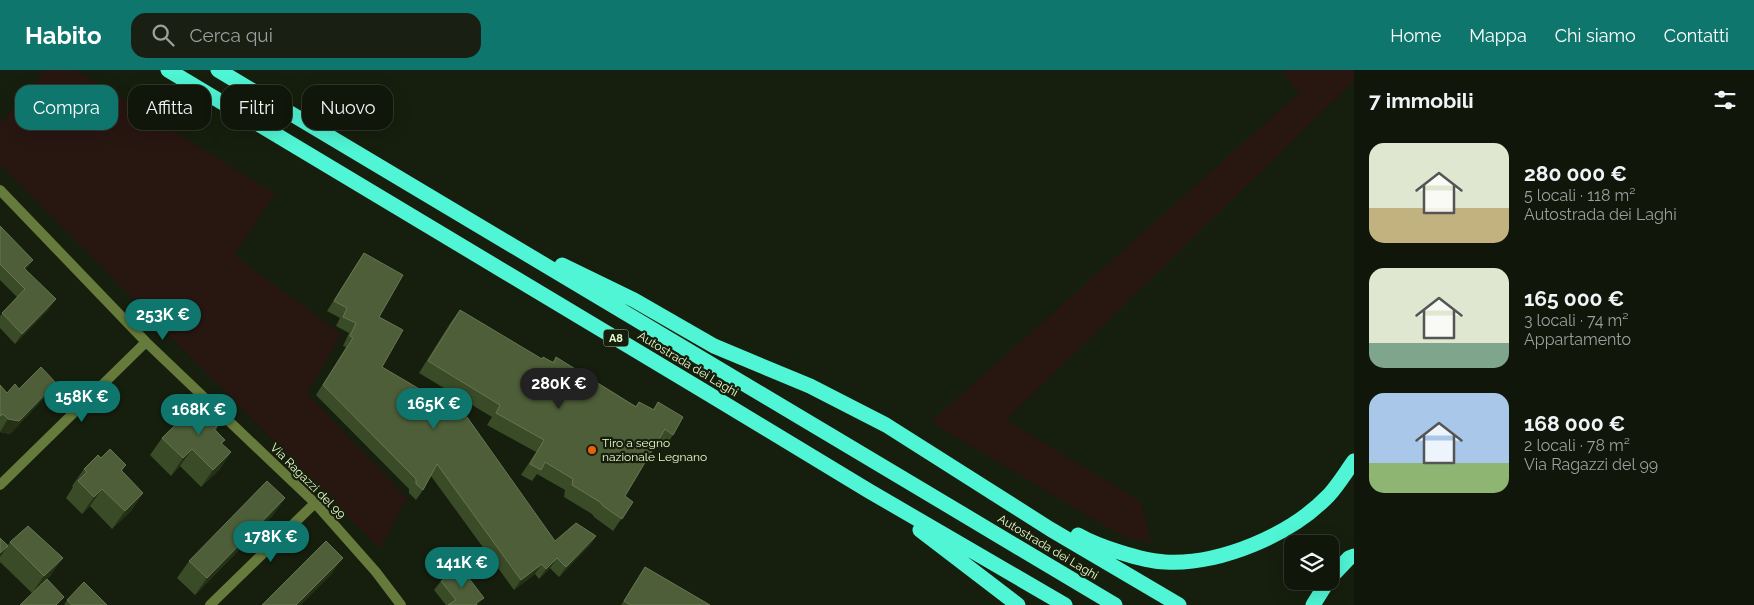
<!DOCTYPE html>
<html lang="it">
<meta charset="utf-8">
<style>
:root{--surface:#10160a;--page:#191f13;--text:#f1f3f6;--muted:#9c9f9c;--line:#30352b;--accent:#0f766e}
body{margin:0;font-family:Raleway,sans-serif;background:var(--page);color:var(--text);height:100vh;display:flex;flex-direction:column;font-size:19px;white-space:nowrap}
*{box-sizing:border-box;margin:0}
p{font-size:16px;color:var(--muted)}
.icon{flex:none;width:28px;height:28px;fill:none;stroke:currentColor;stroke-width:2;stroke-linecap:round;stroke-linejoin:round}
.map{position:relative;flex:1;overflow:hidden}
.panel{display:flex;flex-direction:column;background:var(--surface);width:400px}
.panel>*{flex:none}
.guide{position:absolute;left:15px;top:15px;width:475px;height:45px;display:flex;gap:10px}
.buttons{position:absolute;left:1284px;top:465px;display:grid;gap:10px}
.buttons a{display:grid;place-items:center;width:55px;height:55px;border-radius:10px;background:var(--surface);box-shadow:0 5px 20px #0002,0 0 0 1px var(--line);font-size:25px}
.price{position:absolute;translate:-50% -42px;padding:0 11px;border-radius:18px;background:var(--accent);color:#fff;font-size:16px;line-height:32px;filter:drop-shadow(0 1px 2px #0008)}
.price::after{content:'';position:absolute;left:50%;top:30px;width:15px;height:11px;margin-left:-8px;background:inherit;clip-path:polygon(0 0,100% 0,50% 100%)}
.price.selected{background:#222;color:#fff}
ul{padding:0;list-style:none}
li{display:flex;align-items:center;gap:15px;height:125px;padding:0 15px}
li span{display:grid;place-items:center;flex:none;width:140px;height:100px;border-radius:15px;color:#555}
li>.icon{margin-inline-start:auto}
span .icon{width:60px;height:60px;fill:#fffc;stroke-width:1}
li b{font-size:21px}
h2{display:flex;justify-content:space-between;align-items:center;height:60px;padding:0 15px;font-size:21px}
.pill{padding:0 18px;border-radius:15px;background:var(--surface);box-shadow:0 5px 20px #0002,0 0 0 1px var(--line);font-size:18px;line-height:45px}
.pill.selected{background:var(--accent);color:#fff}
header{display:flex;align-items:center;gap:30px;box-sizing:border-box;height:70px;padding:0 25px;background:var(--accent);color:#fff}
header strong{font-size:24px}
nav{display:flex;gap:28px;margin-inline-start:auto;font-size:18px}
.search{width:350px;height:45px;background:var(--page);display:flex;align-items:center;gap:12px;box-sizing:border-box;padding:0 18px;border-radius:15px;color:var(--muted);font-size:19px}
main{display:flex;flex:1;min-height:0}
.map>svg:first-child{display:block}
</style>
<header>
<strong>Habito</strong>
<div class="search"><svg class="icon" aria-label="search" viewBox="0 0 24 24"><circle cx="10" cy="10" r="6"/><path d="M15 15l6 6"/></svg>Cerca qui</div>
<nav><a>Home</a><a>Mappa</a><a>Chi siamo</a><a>Contatti</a></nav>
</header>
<main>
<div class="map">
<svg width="1354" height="535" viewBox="0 0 1354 535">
<rect width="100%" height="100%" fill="#161e0d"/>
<path fill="#281611" d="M45 0H76L275 124 234 185 341 264 307 324 407 428 380 479 0 94V54Z
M1282 0H1354V11L1006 350 1141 432 1151 473 1122 466 931 352 1299 23Z"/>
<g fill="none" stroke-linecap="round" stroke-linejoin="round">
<path stroke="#667a3b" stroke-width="10" d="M0 120 146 272 315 433 376 502 401 535
M0 415 146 272
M210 535 315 433"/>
<path stroke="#4ff5d4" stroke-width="15" d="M168 0 702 320 869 421 1065 535
M218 0 1115 535
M562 195 634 230 714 276 810 316 886 355 1050 459 1179 535
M920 460 1018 535
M1078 465C1097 476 1142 491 1165 492 1220 495 1291 465 1329 425 1338 415 1346 402 1354 391
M1330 508 1349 488 1354 486
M1313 535 1328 511"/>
</g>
<path fill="#3a4b27" d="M0 156 49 239 15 274 0 258V246L17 227 0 210Z
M364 183 379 247 382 297 555 471 596 466 590 475 559 507 550 498 539 509 535 504 514 520 431 406 423 420 416 430 409 423V419L316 325 346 277 343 276 349 263 336 256 340 248 327 241 357 193Z
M460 240 541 289 543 287 552 292 556 287 636 336 639 332 653 339 658 332 673 365 665 377 658 371 625 426 633 432 613 461 594 447 592 444 564 427 565 420 537 404 532 411 521 405 536 382 487 355 492 347 419 303 451 252Z
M0 315 7 323 19 319 47 325 10 364 0 362Z
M221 352 216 360 225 370 222 374 231 382 219 400 201 417 180 396 171 406 150 385 162 368Z
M101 388 126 395 122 401 143 423 131 441 112 459 90 436 82 444 66 428 73 417 72 416 84 399Z
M285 428 273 445 195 525 177 508 189 491Z
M0 468 8 475 10 472 51 505 32 523 0 492Z
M645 497 710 535H621Z
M441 511 478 535H446L434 520Z
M67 530 107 535H64Z"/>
<path fill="#243115" d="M33 190 26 200 17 208 24 198Z
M56 229 49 239 15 274 22 264Z
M56 313 47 325 10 364 0 362 8 349Z
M192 379 180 396 171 406 183 388Z
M231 382 219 400 201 417 213 400Z
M102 419 90 436 82 444 94 427Z
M143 423 131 441 112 459 125 441Z
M285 428 273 445 195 525 207 508Z
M596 466 590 475 559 507 566 497Z
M8 476 0 487V483Z
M63 488 51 505 32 523 44 506Z
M343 488 331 505 301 535H296Z
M557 488 550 498 539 509 546 499Z
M542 494 535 504 514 520 521 510Z
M484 528 478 535H475L476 533Z"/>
<path fill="#4d5e38" stroke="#667750" d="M0 156 33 190 24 198 56 229 22 264 2 243 25 219 0 194Z
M364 183 403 205 379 247 403 260 382 297 467 347 555 471 576 453 596 466 566 497 557 488 546 499 542 494 521 510 437 394 423 420 416 414V409L323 315 353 268 350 266 356 253 343 247 347 238 334 231Z
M460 240 542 289 543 287 554 293 556 287 636 337 639 332 654 340 658 332 683 347 673 365 665 359 625 426 633 432 622 449 603 436 600 432 572 415 573 409 545 392 541 400 530 394 544 370 496 343 500 335 428 291Z
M41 297 56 313 19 351 8 349 3 344 0 346V315L7 323 15 314 19 319Z
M200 331 221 352 214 359 225 370 221 373 231 382 213 400 192 379 183 388 162 368Z
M110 379 126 395 121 400 143 423 125 441 102 419 94 427 78 411 87 402 84 399 98 385 101 388Z
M267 411 285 428 207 508 189 491Z
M28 456 63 488 44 506 10 472Z
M0 468 8 476 0 483Z
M326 471 343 488 296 535H262Z
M645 497 710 535H630L624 531Z
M461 498 484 528 476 533 477 535H448L456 530 441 511Z
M47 509 64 527 56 535H20Z
M84 512 107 535H72L67 530Z"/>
<circle fill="#e8610d" stroke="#161e0d" stroke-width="2" cx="592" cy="380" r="5"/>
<g text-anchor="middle" stroke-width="4.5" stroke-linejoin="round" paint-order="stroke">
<rect fill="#161e0d" stroke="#aab993" stroke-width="1" x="603.5" y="259.5" width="25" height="17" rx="4"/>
<g font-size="11" font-weight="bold" fill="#eafccd">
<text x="616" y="272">A8</text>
</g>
<g font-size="12" fill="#eafccd" stroke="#161e0d">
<text transform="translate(688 294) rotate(31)" y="4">Autostrada dei Laghi</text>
<text transform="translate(308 411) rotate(45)" y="4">Via Ragazzi del 99</text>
<text transform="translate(1048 477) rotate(31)" y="4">Autostrada dei Laghi</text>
</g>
<g font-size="12" fill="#eafccd" stroke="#161e0d" text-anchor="start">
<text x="602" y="377">Tiro a segno<tspan x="602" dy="14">nazionale Legnano</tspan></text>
</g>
</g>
</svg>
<div class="buttons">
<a><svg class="icon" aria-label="layers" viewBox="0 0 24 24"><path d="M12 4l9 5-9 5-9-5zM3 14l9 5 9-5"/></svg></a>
</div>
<b class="price" style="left:163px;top:271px">253K €</b>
<b class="price selected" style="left:559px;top:340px">280K €</b>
<b class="price" style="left:82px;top:353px">158K €</b>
<b class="price" style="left:434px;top:360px">165K €</b>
<b class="price" style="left:199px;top:366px">168K €</b>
<b class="price" style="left:271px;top:493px">178K €</b>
<b class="price" style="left:462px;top:519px">141K €</b>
<div class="guide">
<a class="pill selected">Compra</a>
<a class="pill">Affitta</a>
<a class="pill">Filtri</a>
<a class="pill">Nuovo</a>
</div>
</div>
<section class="panel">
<h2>7 immobili<svg class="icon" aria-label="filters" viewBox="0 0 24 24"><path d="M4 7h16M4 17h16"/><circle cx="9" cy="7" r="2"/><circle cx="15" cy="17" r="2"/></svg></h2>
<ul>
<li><span style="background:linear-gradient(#dfe7d0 65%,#c2b280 0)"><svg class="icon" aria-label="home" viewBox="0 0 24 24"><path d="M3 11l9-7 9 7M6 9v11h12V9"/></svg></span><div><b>280 000 €</b><p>5 locali · 118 m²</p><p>Autostrada dei Laghi</p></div></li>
<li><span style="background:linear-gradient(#dfe7d0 75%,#7fa58c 0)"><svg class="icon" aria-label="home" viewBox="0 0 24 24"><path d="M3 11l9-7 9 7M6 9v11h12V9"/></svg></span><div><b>165 000 €</b><p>3 locali · 74 m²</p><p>Appartamento</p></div></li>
<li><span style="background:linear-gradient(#a9c7e8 70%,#8fb573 0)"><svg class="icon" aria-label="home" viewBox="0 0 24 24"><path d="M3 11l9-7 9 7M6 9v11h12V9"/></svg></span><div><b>168 000 €</b><p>2 locali · 78 m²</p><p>Via Ragazzi del 99</p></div></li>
</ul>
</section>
</main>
